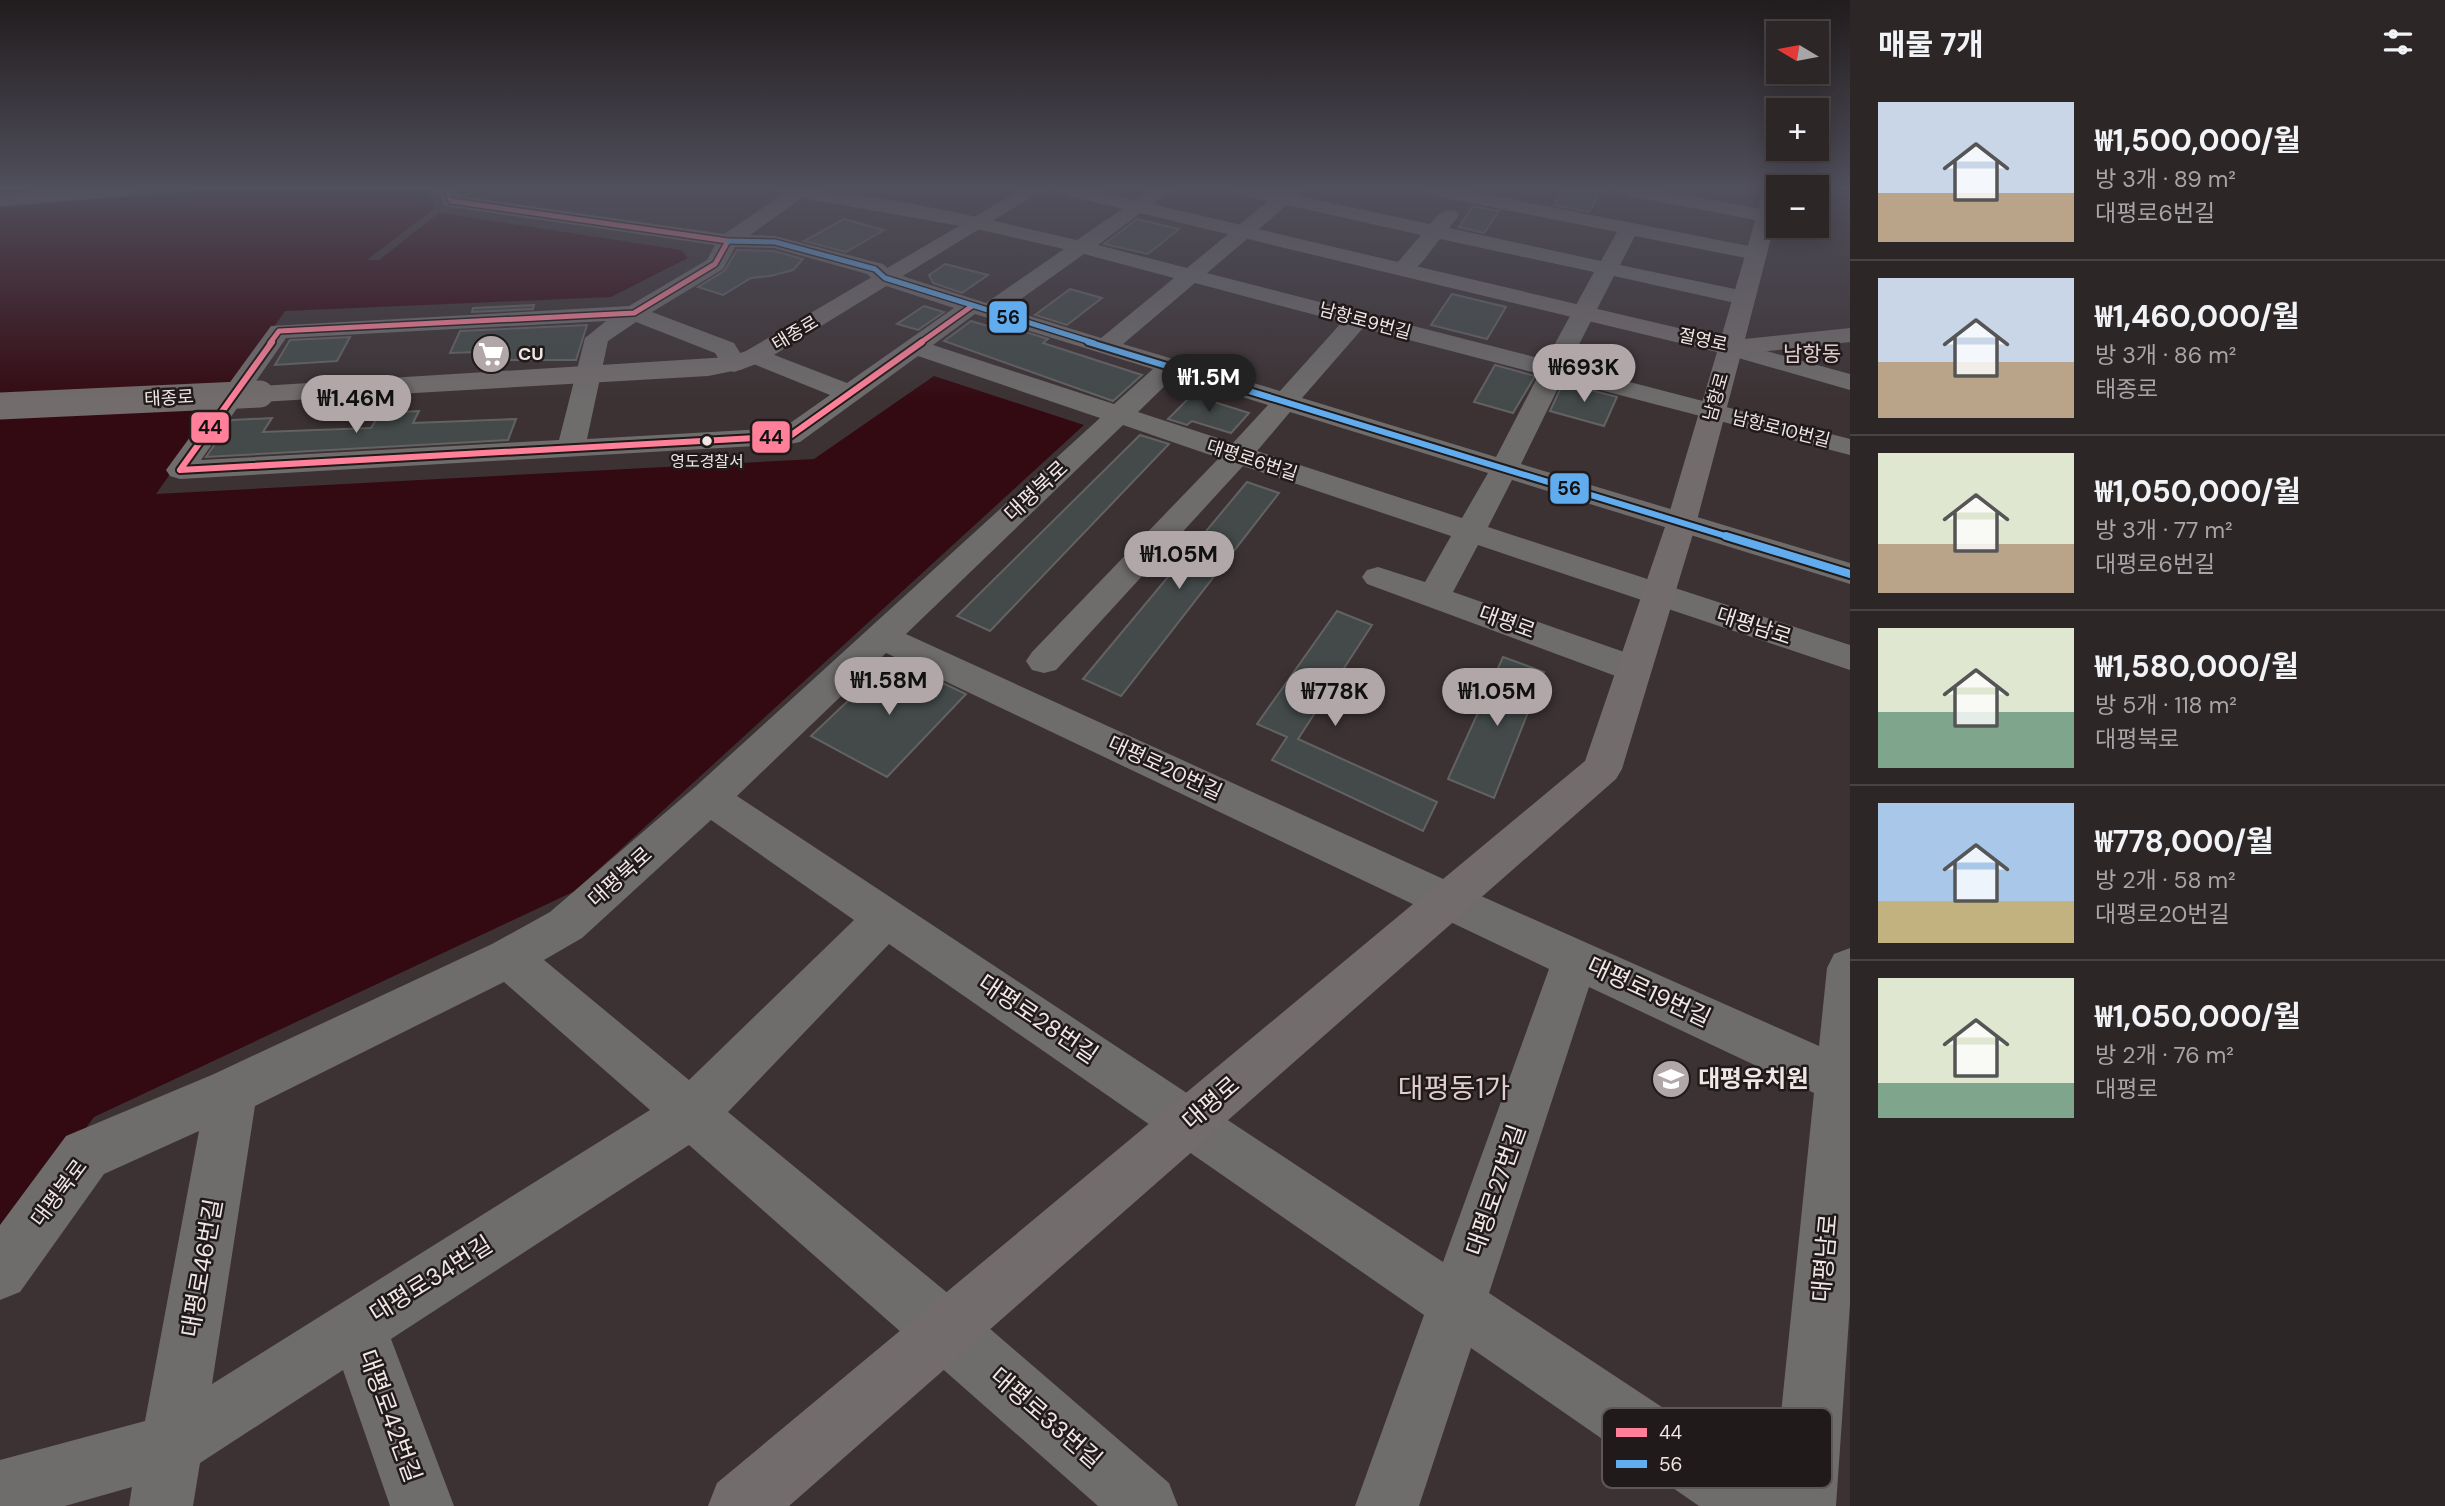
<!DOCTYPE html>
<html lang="ko">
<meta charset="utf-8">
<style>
:root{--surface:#2d2627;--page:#352e2f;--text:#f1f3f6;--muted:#a7a5a7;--line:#484344;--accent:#b1a7a8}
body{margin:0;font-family:"DM Sans","Noto Sans KR",sans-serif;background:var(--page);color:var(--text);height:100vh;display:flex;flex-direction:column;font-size:26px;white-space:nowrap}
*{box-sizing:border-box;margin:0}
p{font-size:23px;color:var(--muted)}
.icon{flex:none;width:38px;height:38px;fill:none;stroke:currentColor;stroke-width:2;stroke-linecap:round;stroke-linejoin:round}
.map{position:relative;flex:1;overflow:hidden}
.panel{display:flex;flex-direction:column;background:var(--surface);width:595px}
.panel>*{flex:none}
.needle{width:46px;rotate:280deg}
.tools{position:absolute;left:1766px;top:21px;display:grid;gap:14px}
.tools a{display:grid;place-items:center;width:63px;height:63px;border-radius:0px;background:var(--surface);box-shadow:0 4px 18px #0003,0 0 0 2px var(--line);font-size:35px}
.price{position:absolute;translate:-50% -60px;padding:0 16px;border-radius:24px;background:var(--accent);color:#111;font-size:23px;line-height:46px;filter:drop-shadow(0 2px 4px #0008)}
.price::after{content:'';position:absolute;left:50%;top:42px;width:21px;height:16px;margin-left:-10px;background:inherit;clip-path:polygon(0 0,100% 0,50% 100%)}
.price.on{background:#222;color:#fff}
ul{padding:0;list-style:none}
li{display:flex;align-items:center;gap:21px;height:175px;padding:0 28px}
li+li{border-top:2px solid var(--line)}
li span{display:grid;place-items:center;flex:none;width:196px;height:140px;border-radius:0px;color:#555}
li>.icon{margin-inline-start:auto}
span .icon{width:84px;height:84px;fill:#fffc;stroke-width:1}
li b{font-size:30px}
h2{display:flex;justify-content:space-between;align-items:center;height:84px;padding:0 28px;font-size:30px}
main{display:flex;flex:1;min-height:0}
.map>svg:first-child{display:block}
</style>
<main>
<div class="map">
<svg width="1850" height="1506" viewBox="0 0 1850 1506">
<rect width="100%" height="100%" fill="#3c3234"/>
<path fill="#340a12" d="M0 190H428L436 211 682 250 688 258 611 297 285 311 156 494 814 459 934 376 1084 425 575 891 94 1117 0 1243Z"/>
<path fill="#3c3234" d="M42 190H211L0 208V193Z
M435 208 682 247 691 256 688 258 682 250 439 213 379 260H367Z"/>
<path fill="#434a49" stroke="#636262" stroke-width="2" d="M1563 190H1601L1589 212 1554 205Z
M1473 206 1499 211 1484 233 1459 227Z
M844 219 884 230 846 252 804 241Z
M1137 219 1179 229 1148 254 1104 244Z
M737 250 774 251 803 259 793 270 770 276 751 278 723 295 698 287 724 271Z
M945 264 988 275 962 293 933 283 929 275Z
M1070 289 1102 298 1067 325 1035 315Z
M1452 294 1506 307 1487 339 1431 325Z
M534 305 533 309 472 312 473 308Z
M924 306 944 312 918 330 897 324Z
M971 321 1011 333 1016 329 1048 339 1043 343 1142 375 1113 401 944 341Z
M587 325 576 360H502L505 351 450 353 460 331Z
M350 337 337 361 275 365 290 340Z
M1495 365 1535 376 1513 413 1474 402Z
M1563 383 1617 397 1604 426 1550 411Z
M1192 395 1249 413 1231 433 1192 421 1187 425 1168 419Z
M419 411 413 423 516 419 508 440 206 457 232 420 272 418 263 432 371 428 380 413Z
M1140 435 1169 444 990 631 957 616Z
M1247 482 1279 493 1121 696 1083 679Z
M1337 611 1372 625 1298 739 1437 802 1423 831 1272 760 1287 737 1257 724Z
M1503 657 1544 672 1494 798 1448 779Z
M892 659 966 694 887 777 811 736Z"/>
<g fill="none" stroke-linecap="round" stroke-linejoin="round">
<path fill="#6f6c6c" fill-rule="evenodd" d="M438 190H456L459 196 724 234 783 194 781 190C876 190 984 219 1077 240L1150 190H1171L1098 245 1187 268 1268 201 1236 194 1234 190 1280 192 1303 190 1298 196 1430 224C1438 215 1443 207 1456 211L1459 215 1449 228 1601 261 1617 232 1436 196 1426 190H1464L1764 249 1767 254 1764 259 1756 260 1635 236 1620 265 1744 291 1752 293 1755 298 1752 303 1744 305 1614 276 1568 366 1850 439V455L1562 380 1521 464 1850 563V584L1512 480 1488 527 1850 645V670L1478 545 1453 592 1647 660 1652 669 1647 678 1634 681 1621 678 1367 584 1362 577 1367 570 1378 567 1425 582 1451 536 1243 466 1056 670 1044 673 1032 670 1026 661 1032 652 1219 458 1123 425 906 634 1463 888 1819 1046 1827 968 1834 954 1850 948V1304L1836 1506H1699L1471 1348 1419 1506H1355L1424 1315 889 944 728 1112 967 1309 1169 1483 1178 1506H1098L689 1145 391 1339 454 1506H390L343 1370 200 1463 193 1506H129L132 1487 65 1506H0V1460L145 1421 199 1131 104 1174 20 1292 0 1300V1225L66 1136 214 1074 492 944 550 912 695 787 1100 418 918 356 800 442 790 444 180 479 170 476 166 470 271 326 629 306 707 260 715 245 451 207 444 205ZM802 198 977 229 1064 249 986 303 893 273 883 264 775 236 750 235ZM1287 205 1421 235 1392 269 1395 274C1415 279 1428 253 1440 239L1594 272 1546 360 1207 273ZM735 247 774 248 867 274 877 283 954 308 847 383 764 351 755 349 746 351 743 356 746 361 830 395 783 428 587 439 608 341 636 322 715 353 725 369 734 372 743 369 747 364 734 343 652 312 723 269ZM1084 254 1174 278 1101 338 1007 309ZM1195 283 1342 322 1280 391 1123 344ZM975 314 1153 369 1114 404 933 345ZM606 321 585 338 559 440 201 460 286 338ZM1363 328 1539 374 1496 457 1302 398ZM1175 376 1268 405 1233 443 1138 412ZM1290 412 1488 473 1462 518 1257 451ZM886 653 1549 969 1443 1262 737 796ZM711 820 854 920 689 1080 544 960 582 938ZM504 982 650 1110 212 1384 255 1106ZM1589 987 1814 1093 1774 1481 1489 1293Z
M1618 190H1657L1766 210 1773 212 1776 216 1773 220 1766 222 1628 196Z
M1730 341 1850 374V390L1721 353 1718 348 1721 343Z"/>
<path fill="#726c6c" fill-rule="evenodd" d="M55 190H134L124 196 0 206V194Z
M1020 190H1043L764 361 743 369 708 376 260 402 251 400 247 394 251 388 260 386 729 357 746 351Z
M1059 190H1092L1721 338 1764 190H1778V211L1745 339 1850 328V342L1741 354 1696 524 1622 769 1616 779 789 1506H708L717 1483 1585 761 1666 524 1717 352 1069 196Z"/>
<path stroke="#726c6c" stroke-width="27" d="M0 406 260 394"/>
<defs>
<path id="bus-1-far1" d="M270 343 279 331 634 313 715 264 728 241 451 201 447 190
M920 343 972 306"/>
<path id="bus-1" d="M272 342 180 470 790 436 922 342"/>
<path id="bus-2-far2" d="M728 241 775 242 875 269 885 278 1094 343"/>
<path id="bus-2-far1" d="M1088 342 1732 538"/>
<path id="bus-2" d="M1726 536 1850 574"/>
</defs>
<use href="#bus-1-far1" stroke="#201a1a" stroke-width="8"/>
<use href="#bus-1" stroke="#201a1a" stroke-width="10"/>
<use href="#bus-2-far2" stroke="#201a1a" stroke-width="8"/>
<use href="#bus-2-far1" stroke="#201a1a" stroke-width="10"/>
<use href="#bus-2" stroke="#201a1a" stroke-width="12"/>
<use href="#bus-1-far1" stroke="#ff8098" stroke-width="5"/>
<use href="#bus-1" stroke="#ff8098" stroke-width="6"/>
<use href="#bus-2-far2" stroke="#60acee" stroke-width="5"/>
<use href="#bus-2-far1" stroke="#60acee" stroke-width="6"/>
<use href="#bus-2" stroke="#60acee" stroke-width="8"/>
</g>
<linearGradient id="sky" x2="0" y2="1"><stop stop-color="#211c1d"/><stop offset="0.47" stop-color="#504f5c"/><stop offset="1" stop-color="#504f5c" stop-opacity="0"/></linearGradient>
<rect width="1850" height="401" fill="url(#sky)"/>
<defs>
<symbol id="supermarket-disc" viewBox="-11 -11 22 22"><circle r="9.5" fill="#b1a7a8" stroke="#201a1a"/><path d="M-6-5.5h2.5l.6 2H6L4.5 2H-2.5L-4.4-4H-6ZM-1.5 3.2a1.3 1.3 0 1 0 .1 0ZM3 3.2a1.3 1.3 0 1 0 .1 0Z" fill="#fff"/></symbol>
<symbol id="school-disc" viewBox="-11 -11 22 22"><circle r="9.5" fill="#b1a7a8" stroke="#201a1a"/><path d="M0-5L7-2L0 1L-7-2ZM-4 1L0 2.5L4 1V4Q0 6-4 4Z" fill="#fff"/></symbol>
</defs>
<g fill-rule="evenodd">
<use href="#supermarket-disc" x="469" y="332" width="44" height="44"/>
<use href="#school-disc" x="1649" y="1057" width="44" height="44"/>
</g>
<circle fill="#f0e6e6" stroke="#201a1a" stroke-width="2.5" cx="707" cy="441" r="6"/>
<g text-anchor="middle" stroke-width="5" stroke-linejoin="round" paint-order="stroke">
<g font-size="16" fill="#f0e6e6" stroke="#201a1a">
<text x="707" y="467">영도경찰서</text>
</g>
<g font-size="18" fill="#f0e6e6" stroke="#201a1a">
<text transform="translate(1365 321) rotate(15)" y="6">남항로9번길</text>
<text transform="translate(795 333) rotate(-31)" y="6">태종로</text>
<text transform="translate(1703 340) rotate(12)" y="6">절영로</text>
<text transform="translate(1716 397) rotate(-74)" y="6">남항로</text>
<text transform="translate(169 398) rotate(-3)" y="6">태종로</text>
<text transform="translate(1781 429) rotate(14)" y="6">남항로10번길</text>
<text transform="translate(1252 460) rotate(18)" y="6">대평로6번길</text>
</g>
<g font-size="18" font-weight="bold" fill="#f0e6e6" stroke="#201a1a" text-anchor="start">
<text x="518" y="360">CU</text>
</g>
<g font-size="21" fill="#e2cecf" stroke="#201a1a">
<text x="1812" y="361">남항동</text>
</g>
<g font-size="21" fill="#f0e6e6" stroke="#201a1a">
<text transform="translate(1036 491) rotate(-43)" y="7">대평북로</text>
<text transform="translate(1507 622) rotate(20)" y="7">대평로</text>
<text transform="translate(1754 626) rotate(18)" y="7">대평남로</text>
<text transform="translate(1165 768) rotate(25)" y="7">대평로20번길</text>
<text transform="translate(620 877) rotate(-42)" y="7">대평북로</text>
<text transform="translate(59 1193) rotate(-53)" y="7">대평북로</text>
</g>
<g font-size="24" fill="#f0e6e6" stroke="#201a1a">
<text transform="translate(1649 992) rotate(25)" y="8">대평로19번길</text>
<text transform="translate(1038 1019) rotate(34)" y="8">대평로28번길</text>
<text transform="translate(1211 1103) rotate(-41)" y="8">대평로</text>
<text transform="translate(1496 1190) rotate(-71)" y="8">대평로27번길</text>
<text transform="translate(1825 1258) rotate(-85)" y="8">대평남로</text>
<text transform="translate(202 1268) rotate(-80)" y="8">대평로46번길</text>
<text transform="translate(431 1279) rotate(-32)" y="8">대평로34번길</text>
<text transform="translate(390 1416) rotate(70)" y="8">대평로42번길</text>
<text transform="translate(1046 1418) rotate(41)" y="8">대평로33번길</text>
</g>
<g font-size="24" font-weight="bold" fill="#f0e6e6" stroke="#201a1a" text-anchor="start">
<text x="1698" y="1087">대평유치원</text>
</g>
<g font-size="28" fill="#e2cecf" stroke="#201a1a">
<text x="1454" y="1098">대평동1가</text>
</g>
</g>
<rect x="1602" y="1408" width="230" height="80" rx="10" fill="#201a1a" stroke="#5e5757" stroke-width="2"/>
<rect x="1616" y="1428" width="31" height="9" fill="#ff8098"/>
<rect x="1616" y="1460" width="31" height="8" fill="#60acee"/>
<g font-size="19" fill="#f0e6e6">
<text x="1659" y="1439">44</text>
<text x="1659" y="1471">56</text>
</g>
<g stroke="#201a1a" stroke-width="2.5">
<rect x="988" y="300" width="40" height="34" rx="7" fill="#60acee"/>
<rect x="190" y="411" width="40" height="33" rx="7" fill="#ff8098"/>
<rect x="751" y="420" width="40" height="34" rx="7" fill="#ff8098"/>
<rect x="1549" y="472" width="41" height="33" rx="7" fill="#60acee"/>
</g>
<g font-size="19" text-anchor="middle" font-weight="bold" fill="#111">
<text x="1008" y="324">56</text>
<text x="210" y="434">44</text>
<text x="771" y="444">44</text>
<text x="1569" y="495">56</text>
</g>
</svg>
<div class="tools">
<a><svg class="needle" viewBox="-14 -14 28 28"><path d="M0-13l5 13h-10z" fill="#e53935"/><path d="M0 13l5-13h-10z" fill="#a7a5a7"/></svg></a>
<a>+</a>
<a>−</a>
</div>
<b class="price" style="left:1584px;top:404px">₩693K</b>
<b class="price on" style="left:1209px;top:414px">₩1.5M</b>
<b class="price" style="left:356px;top:435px">₩1.46M</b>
<b class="price" style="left:1179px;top:591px">₩1.05M</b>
<b class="price" style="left:889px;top:717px">₩1.58M</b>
<b class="price" style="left:1335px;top:728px">₩778K</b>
<b class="price" style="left:1497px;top:728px">₩1.05M</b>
</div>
<section class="panel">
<h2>매물 7개<svg class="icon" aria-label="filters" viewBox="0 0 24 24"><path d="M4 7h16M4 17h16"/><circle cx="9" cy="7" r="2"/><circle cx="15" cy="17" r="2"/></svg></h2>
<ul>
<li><span style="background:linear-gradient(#c9d6e8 65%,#b9a48a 0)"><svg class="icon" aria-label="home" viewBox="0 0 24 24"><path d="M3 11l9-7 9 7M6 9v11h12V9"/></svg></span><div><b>₩1,500,000/월</b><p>방 3개 · 89 m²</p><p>대평로6번길</p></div></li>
<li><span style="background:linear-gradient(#c9d6e8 60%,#b9a48a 0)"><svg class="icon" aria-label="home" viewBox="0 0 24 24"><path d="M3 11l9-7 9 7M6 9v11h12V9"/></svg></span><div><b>₩1,460,000/월</b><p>방 3개 · 86 m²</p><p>태종로</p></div></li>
<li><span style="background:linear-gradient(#dfe7d0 65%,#b9a48a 0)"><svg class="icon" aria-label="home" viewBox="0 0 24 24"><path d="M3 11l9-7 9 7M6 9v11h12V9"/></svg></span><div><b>₩1,050,000/월</b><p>방 3개 · 77 m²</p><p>대평로6번길</p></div></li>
<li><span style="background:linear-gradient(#dfe7d0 60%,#7fa58c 0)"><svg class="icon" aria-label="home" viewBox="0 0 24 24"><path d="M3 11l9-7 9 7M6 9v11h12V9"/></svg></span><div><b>₩1,580,000/월</b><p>방 5개 · 118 m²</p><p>대평북로</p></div></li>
<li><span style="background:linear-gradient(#a9c7e8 70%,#c2b280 0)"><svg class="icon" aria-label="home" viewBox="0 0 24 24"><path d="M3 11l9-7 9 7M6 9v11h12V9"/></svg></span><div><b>₩778,000/월</b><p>방 2개 · 58 m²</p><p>대평로20번길</p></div></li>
<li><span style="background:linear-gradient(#dfe7d0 75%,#7fa58c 0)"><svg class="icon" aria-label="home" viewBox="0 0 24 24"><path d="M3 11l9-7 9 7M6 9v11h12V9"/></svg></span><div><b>₩1,050,000/월</b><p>방 2개 · 76 m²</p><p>대평로</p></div></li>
</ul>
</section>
</main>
